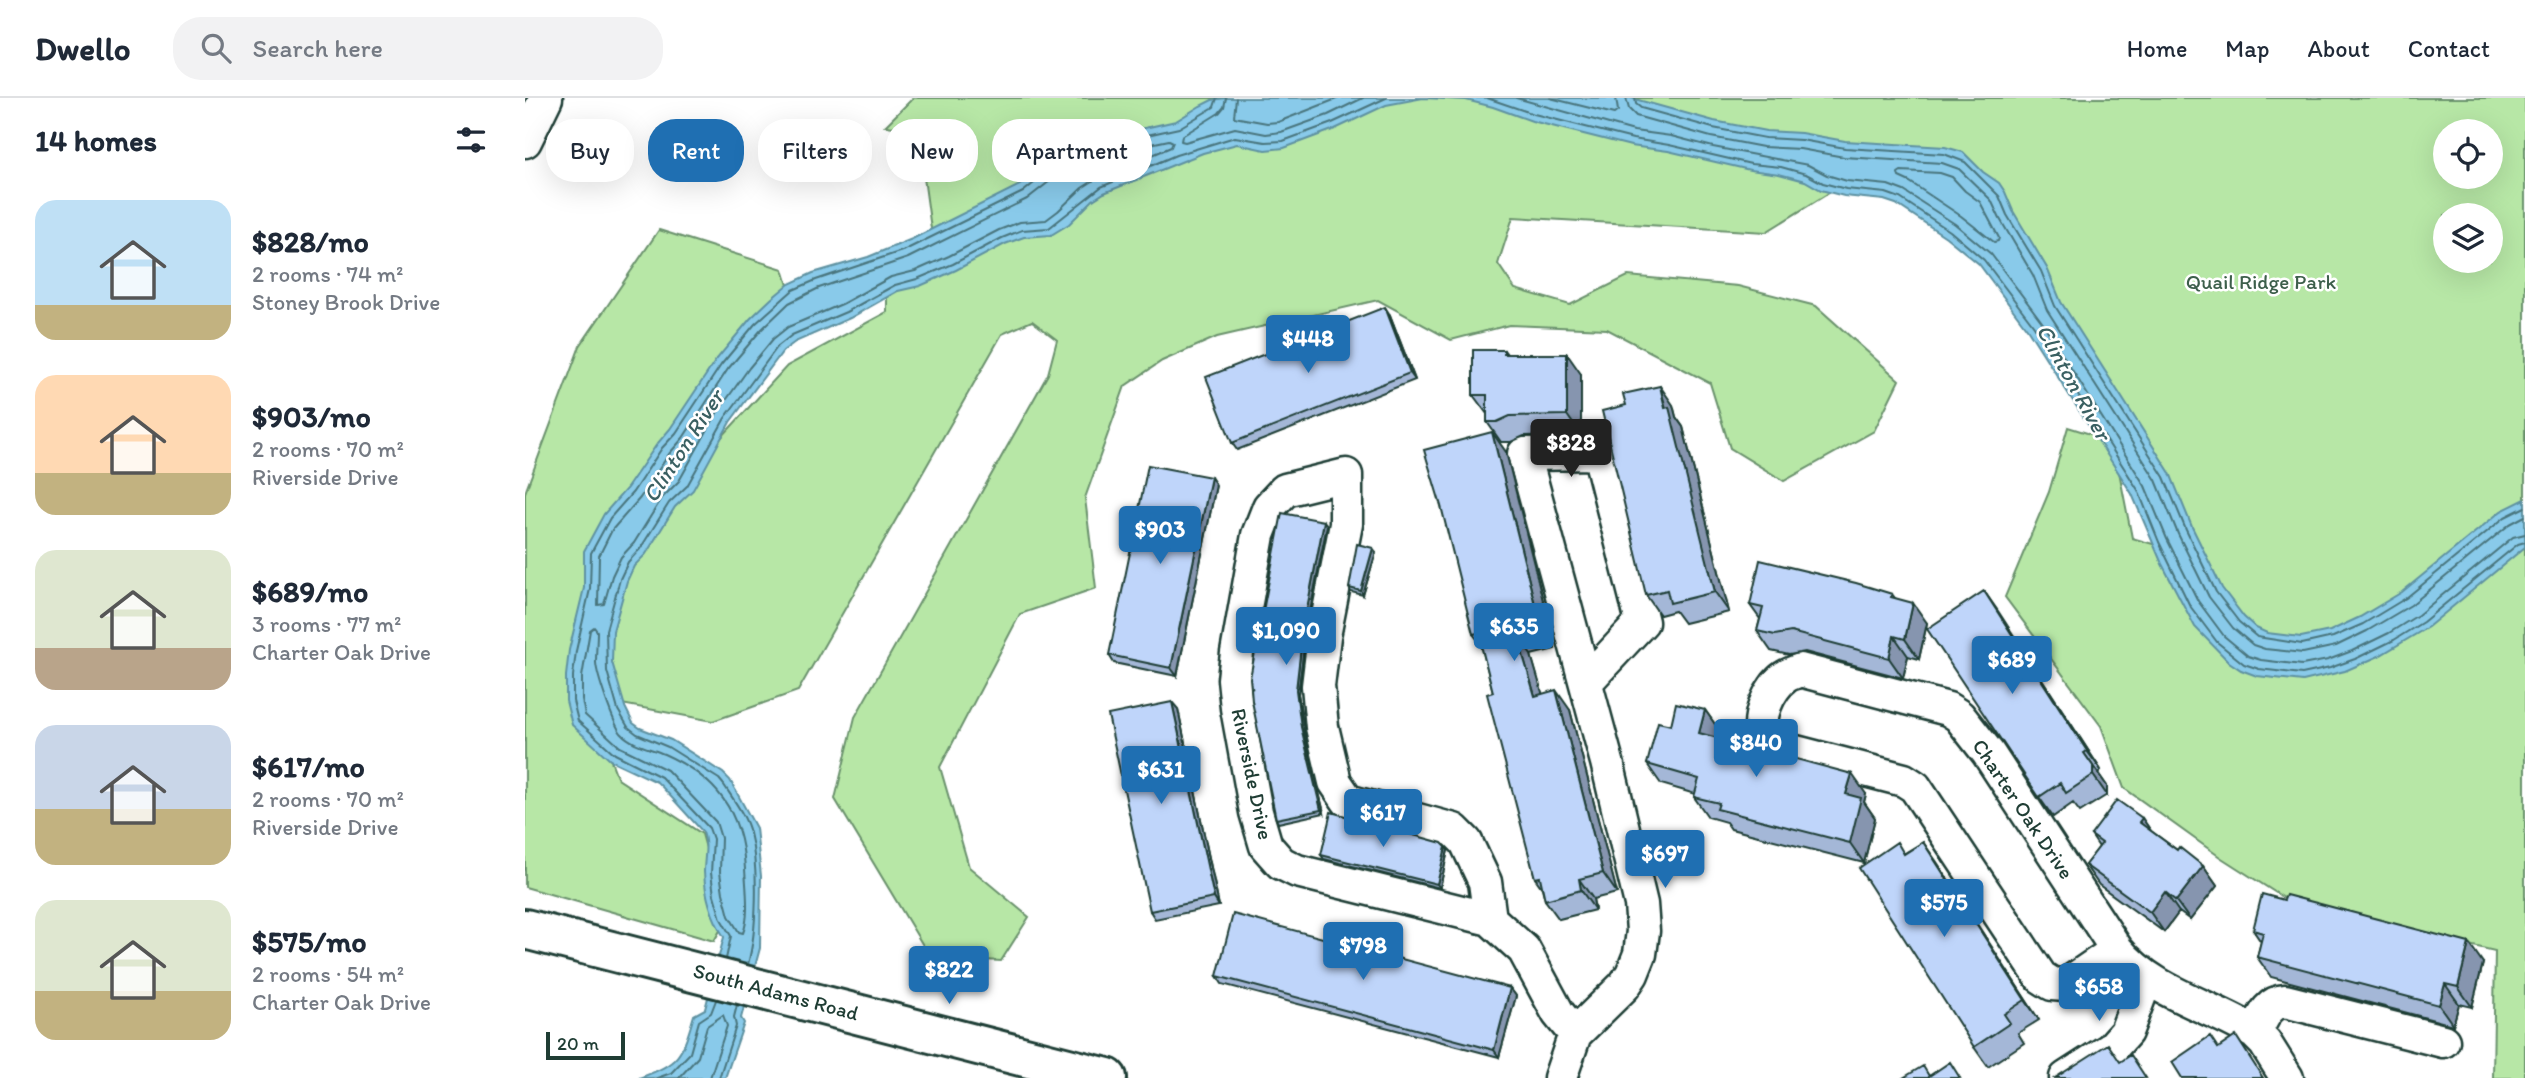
<!DOCTYPE html>
<meta charset="utf-8">
<style>
:root{--surface:#fff;--page:#f2f2f3;--text:#1f2937;--muted:#747a83;--line:#e0e1e3;--accent:#1f6fb2}
body{margin:0;font-family:Itim,sans-serif;background:var(--page);color:var(--text);height:100vh;display:flex;flex-direction:column;font-size:26px;white-space:nowrap}
*{box-sizing:border-box;margin:0}
p{font-size:23px;color:var(--muted)}
.icon{flex:none;width:38px;height:38px;fill:none;stroke:currentColor;stroke-width:2;stroke-linecap:round;stroke-linejoin:round}
.map{position:relative;flex:1;overflow:hidden}
.drawer{display:flex;flex-direction:column;background:var(--surface);width:525px}
.drawer>*{flex:none}
.top-card{position:absolute;left:21px;top:21px;width:665px;height:63px;display:flex;gap:14px}
.controls{position:absolute;left:1908px;top:21px;display:grid;gap:14px}
.controls a{display:grid;place-items:center;width:70px;height:70px;border-radius:50%;background:var(--surface);box-shadow:0 7px 28px #0002;font-size:35px}
.scale{position:absolute;left:21px;bottom:18px;width:79px;box-sizing:border-box;padding-left:7px;border:4px solid #1f3d34;border-top:0;font-size:19px;line-height:24px;white-space:nowrap;color:#1f3d34;-webkit-text-stroke:5px #fff;paint-order:stroke}
.price{position:absolute;translate:-50% -60px;padding:0 16px;border-radius:7px;background:var(--accent);color:#fff;font-size:23px;line-height:46px;filter:drop-shadow(0 2px 4px #0008)}
.price::after{content:'';position:absolute;left:50%;top:42px;width:21px;height:16px;margin-left:-10px;background:inherit;clip-path:polygon(0 0,100% 0,50% 100%)}
.price.selected{background:#222;color:#fff}
ul{padding:0;list-style:none}
li{display:flex;align-items:center;gap:21px;height:175px;padding:0 35px}
li span{display:grid;place-items:center;flex:none;width:196px;height:140px;border-radius:21px;color:#555}
li>.icon{margin-inline-start:auto}
span .icon{width:84px;height:84px;fill:#fffc;stroke-width:1}
li b{font-size:30px}
h2{display:flex;justify-content:space-between;align-items:center;height:84px;padding:0 35px;font-size:30px}
.tag{padding:0 24px;border-radius:28px;background:var(--surface);box-shadow:0 7px 28px #0002;font-size:24px;line-height:63px}
.tag.selected{background:var(--accent);color:#fff}
header{display:flex;align-items:center;gap:42px;box-sizing:border-box;height:98px;padding:0 35px;background:var(--surface);border-bottom:2px solid var(--line)}
header strong{font-size:33px}
nav{display:flex;gap:38px;margin-inline-start:auto;font-size:24px}
.search{width:490px;height:63px;background:var(--page);display:flex;align-items:center;gap:18px;box-sizing:border-box;padding:0 24px;border-radius:28px;color:var(--muted);font-size:26px}
main{display:flex;flex:1;min-height:0}
.map>svg:first-child{display:block}
</style>
<header>
<strong>Dwello</strong>
<div class="search"><svg class="icon" aria-label="search" viewBox="0 0 24 24"><circle cx="10" cy="10" r="6"/><path d="M15 15l6 6"/></svg>Search here</div>
<nav><a>Home</a><a>Map</a><a>About</a><a>Contact</a></nav>
</header>
<main>
<section class="drawer">
<h2>14 homes<svg class="icon" aria-label="filters" viewBox="0 0 24 24"><path d="M4 7h16M4 17h16"/><circle cx="9" cy="7" r="2"/><circle cx="15" cy="17" r="2"/></svg></h2>
<ul>
<li><span style="background:linear-gradient(#bfe0f5 75%,#c2b280 0)"><svg class="icon" aria-label="home" viewBox="0 0 24 24"><path d="M3 11l9-7 9 7M6 9v11h12V9"/></svg></span><div><b>$828/mo</b><p>2 rooms · 74 m²</p><p>Stoney Brook Drive</p></div></li>
<li><span style="background:linear-gradient(#ffd9b3 70%,#c2b280 0)"><svg class="icon" aria-label="home" viewBox="0 0 24 24"><path d="M3 11l9-7 9 7M6 9v11h12V9"/></svg></span><div><b>$903/mo</b><p>2 rooms · 70 m²</p><p>Riverside Drive</p></div></li>
<li><span style="background:linear-gradient(#dfe7d0 70%,#b9a48a 0)"><svg class="icon" aria-label="home" viewBox="0 0 24 24"><path d="M3 11l9-7 9 7M6 9v11h12V9"/></svg></span><div><b>$689/mo</b><p>3 rooms · 77 m²</p><p>Charter Oak Drive</p></div></li>
<li><span style="background:linear-gradient(#c9d6e8 60%,#c2b280 0)"><svg class="icon" aria-label="home" viewBox="0 0 24 24"><path d="M3 11l9-7 9 7M6 9v11h12V9"/></svg></span><div><b>$617/mo</b><p>2 rooms · 70 m²</p><p>Riverside Drive</p></div></li>
<li><span style="background:linear-gradient(#dfe7d0 65%,#c2b280 0)"><svg class="icon" aria-label="home" viewBox="0 0 24 24"><path d="M3 11l9-7 9 7M6 9v11h12V9"/></svg></span><div><b>$575/mo</b><p>2 rooms · 54 m²</p><p>Charter Oak Drive</p></div></li>
</ul>
</section>
<div class="map">
<svg width="2000" height="980" viewBox="0 0 2000 980">
<rect width="100%" height="100%" fill="#fff"/>
<filter id="ink" filterUnits="userSpaceOnUse"><feTurbulence type="fractalNoise" baseFrequency=".0143" numOctaves="2"/><feDisplacementMap in="SourceGraphic" scale="14" xChannelSelector="R" yChannelSelector="G"/><feConvolveMatrix kernelMatrix="1 2 1 2 8 2 1 2 1" color-interpolation-filters="sRGB"/></filter>
<g filter="url(#ink)">
<path fill="#b7e7a6" stroke="#6b926d" stroke-width="2" fill-rule="evenodd" d="M388 0H2000V980H1968L1970 853 1770 807 1695 759 1599 690 1576 628 1480 499 1524 394 1543 329 1588 343 1607 440 1645 451 1660 413 1367 56 1241 134 988 119 973 166 990 191 1045 207 1103 178 1213 188 1291 208 1374 282 1349 333 1259 383 1205 350 1185 285 1082 231 984 227 926 242 853 202 692 239 637 263 600 288 560 400 571 490 495 516 415 669 444 769 504 819 476 863 405 859 310 701 330 619 523 276 532 242 507 223 477 236 273 593 188 623 97 606 73 629 93 681 177 736 201 822 189 843 0 789V395L55 248 134 132 258 171 266 197 194 342 262 268 362 214V177L407 138 397 65 370 29 360 28ZM1920 33H1965V79H1920ZM1920 117H1965V163H1920Z"/>
<path fill="#89caea" stroke="#5f92a1" stroke-width="2" d="M701 0H1106L1189 23 1241 33 1276 35 1320 43 1420 49 1438 54 1458 74 1474 85 1480 94 1488 113 1522 170 1536 204 1645 375 1667 429 1697 490 1719 519 1731 530 1742 535 1776 539 1805 533 1835 519 1877 494 1976 413 2000 401V449L1903 529 1854 558 1820 573 1778 583 1732 578 1716 572 1704 564 1670 529 1637 466 1607 396 1503 232 1454 166 1421 139 1371 106 1359 102 1319 98 1296 92 1280 83 1254 76 1225 72 1143 53 1106 48 1007 23 968 9 941 2 898 0 861 7 810 31 759 50 740 52 712 46 678 55 579 95 568 102 544 126 526 137 499 139 480 146 431 172 395 188 373 193 325 220 270 244 258 253 205 324 168 392 150 409 121 456 109 468 102 483 88 533 87 564 100 609 108 625 115 630 146 642 198 675 205 682 231 730 236 778 235 850 216 920 219 925 200 980H114C155 965 157 958 169 917L180 911 199 839C187 820 180 796 179 774 179 760 183 747 178 734L138 690 132 684 85 662 47 627 41 603V578L44 552 59 490V453L79 416 102 390 132 346 145 331 191 262 225 221 246 201 264 186 288 175 343 159 387 141 495 87 516 70 536 58 588 37 651 23 675 8 687 2Z"/>
<g fill="none" stroke-linecap="round" stroke-linejoin="round">
<path stroke="#49757d" stroke-width="2" d="M701 0 699 9 694 15 657 38 656 43 660 44 710 30 741 36 756 34 803 17 838 0
M711 0 709 19 742 25 753 24 814 0
M962 0 1009 16 1108 41 1144 47 1226 66 1256 69 1281 76 1298 85 1321 91 1361 95 1375 100 1425 133 1459 162 1509 228 1613 392 1634 444 1665 508 1692 544 1719 566 1734 571 1777 576 1805 570 1830 561 1869 542 1898 524 1993 446 2000 444
M991 0 1109 33 1146 38 1188 49 1283 67 1302 77 1322 83 1363 87 1379 93 1430 126 1466 156 1517 224 1620 388 1642 441 1673 503 1699 538 1723 558 1736 562 1777 567 1803 562 1827 553 1864 535 1893 517 1988 439 2000 436
M1025 0 1089 16 1093 13 1091 0
M1101 0 1104 11 1111 18 1186 39 1238 49 1275 51 1319 59 1417 65 1434 71 1466 102 1475 121 1508 177 1522 212 1631 382 1653 436 1684 499 1708 530 1728 547 1740 551 1778 555 1811 548 1842 533 1886 507 1985 426 2000 418
M1110 0 1111 6 1116 10 1188 30 1240 40 1276 42 1320 50 1419 56 1440 64 1474 98 1482 117 1516 173 1530 208 1639 379 1661 432 1691 494 1714 524 1732 539 1777 546 1808 539 1838 526 1881 500 1980 419 2000 409
M644 42 648 44 646 49 571 81 557 90 533 113 521 122 495 124 474 132 424 158 390 173 366 179 317 206 263 229 248 241 224 270 192 315 154 383 137 400 109 445 96 459 87 478 79 506 73 507 74 458 87 432 115 400 144 356 158 340 203 271 236 232 264 205 294 190 383 160 502 101 525 83 544 72 592 53Z
M1376 73 1415 75 1427 79 1440 93 1455 104 1474 140 1473 143 1469 144 1436 118 1385 84 1374 79 1373 75Z
M69 529 72 533C72 543 71 554 71 565 72 578 88 625 96 635 107 647 125 650 139 656 192 680 217 714 220 771 221 790 225 818 218 835L214 834 204 818 198 795 195 774 196 740 191 724 142 672 95 649 60 617 57 602V579L65 532Z
M201 861 206 838 196 821 189 797 186 775 188 741 184 730 136 679 90 656 53 623 48 603V578L51 553 65 491 66 455 85 420 108 394 137 350 151 335 196 267 230 226 268 192 291 182 380 152 498 94 520 76 540 64 590 44 654 30 689 9 692 0
M223 866C232 833 234 769 225 735 221 718 208 701 199 687L194 681 143 649 112 636 103 629 93 612 82 573 81 532 95 481 103 464 115 451 144 405 162 388 200 320 253 248 267 237 321 214 370 187 392 181 428 166 477 140 497 132 524 130 576 89 651 57 710 39 740 44 758 43 807 25 861 0
M132 980 146 975 165 955 174 923 186 915 191 902
M154 980 173 959 182 928 198 917 202 928 185 980
M194 980 211 928 209 919 212 907"/>
<defs>
<path id="minor" d="M0 43 21 0
M965 821 772 773 756 765 741 748 731 714 712 610 709 581 712 555 733 437 744 409 760 392 821 377V426L799 538 793 588 797 629 810 684 823 703 929 732 941 744 960 784 965 821 999 852 1033 915 1050 936
M1592 852 1541 887 1527 886 1516 879 1390 689 1379 682 1259 651C1252 648 1245 645 1240 639 1229 623 1245 589 1260 579 1264 576 1271 574 1275 572L1423 611 1434 618 1463 655 1592 852C1629 896 1683 906 1730 935L1740 945 1762 980
M1730 935C1737 922 1742 904 1760 903L1918 943
M1035 980 1050 936 1099 888 1107 876 1115 856 1118 833 1116 806 1082 664 999 356 1074 355 1117 524 1061 584
M1541 980 1586 951 1601 934 1621 881"/>
<path id="major" d="M0 831 582 980"/>
</defs>
<use href="#minor" stroke="#1f3d34" stroke-width="37"/>
<use href="#major" stroke="#1f3d34" stroke-width="44"/>
<use href="#minor" stroke="#fff" stroke-width="32"/>
<use href="#major" stroke="#fff" stroke-width="38"/>
</g>
<path fill="#a4b7d7" stroke="#1f3d34" stroke-width="2" d="M865 217 890 282 712 352 707 345Z
M979 252 982 256 1056 276V337L999 338 986 344H976L962 324V316L948 297Z
M1148 307 1151 319 1158 329 1204 514 1159 525 1150 513 1135 517 1121 497Z
M981 354 1030 551 1006 557 1017 596 1045 612 1092 795 1068 801 1070 812 1034 821 1020 802 1017 790 1010 780 968 594 956 546 948 536Z
M691 387 652 578 589 565 584 557Z
M802 427 781 534 773 596 779 633 799 715 753 725 751 721 726 590Z
M851 454 838 497 826 494 824 490Z
M1459 493 1576 672 1573 675 1582 688V697L1555 714 1548 705 1528 719 1514 699Z
M1367 496 1370 500 1402 525 1394 561 1383 558 1378 580 1280 554 1264 557 1246 553 1232 533 1235 521 1225 507Z
M653 611 694 808 630 821 625 813Z
M1180 612 1194 632 1192 640 1341 696 1339 704 1350 720 1339 765 1206 731 1201 724 1183 719 1169 699 1170 696 1136 686 1122 666 1146 627Z
M1617 720 1626 733 1652 752 1678 768 1692 788 1665 822 1654 814 1639 834 1574 787 1560 767 1574 749 1566 737Z
M1398 744 1514 922 1493 935 1499 945 1463 969 1449 949 1380 755Z
M923 752 915 790 799 761 796 757Z
M1728 832 1958 865 1947 909 1934 906 1928 927 1746 879 1732 859 1736 844Z
M692 878 985 890 991 898 974 959 697 886Z"/>
<path fill="#8695af" stroke="#1f3d34" stroke-width="2" d="M860 209 865 217 890 282 885 275Z
M1042 256 1056 276V337L1042 317Z
M1135 288 1148 307 1151 319 1158 329 1204 514 1190 494Z
M967 334 981 354 1030 551 1016 531Z
M686 379 691 387 652 578 646 570Z
M799 423 802 427 781 534 773 596 779 633 799 715 796 712 776 629 771 592 778 531Z
M848 450 851 454 838 497 836 493Z
M1459 493 1473 513 1576 672 1562 653Z
M1388 505 1402 525 1394 561 1380 541Z
M992 537 1006 557 1024 618 1010 598Z
M1369 538 1383 558 1378 580 1364 560Z
M1031 592 1045 612 1092 795 1078 775Z
M647 604 653 611 694 808 689 800Z
M1180 612 1194 632 1188 655 1174 635Z
M1559 655 1582 688V697L1568 677Z
M1327 676 1341 696 1339 704 1350 720 1339 765 1325 745 1321 696Z
M1617 720 1631 740 1614 724Z
M1398 744 1412 764 1514 922 1500 902Z
M921 749 923 752 915 790 912 786Z
M1678 768 1692 788 1665 822 1651 803Z
M1054 781 1068 801 1070 812 1056 792Z
M1640 794 1654 814 1639 834 1625 814Z
M1944 845 1958 865 1947 909 1933 889Z
M1920 886 1934 906 1928 927 1914 907Z
M985 890 991 898 974 959 969 952Z"/>
<path fill="#bfd5fa" stroke="#1f3d34" stroke-width="2" d="M860 209 885 275 707 345 681 279Z
M948 252H979V256H1042V317L985 318 972 324H962V297H948Z
M1135 288 1140 310 1144 309 1190 494 1145 505 1142 492 1121 497 1077 313 1101 307 1098 296Z
M967 334 1016 531 992 537 1010 598 1031 592 1078 775 1054 781 1056 792 1020 802 1015 779 1010 780 962 596 968 594 953 535 948 536 916 408 899 352Z
M623 367 686 379 646 570 584 557Z
M757 415 799 423 778 531 771 592 776 629 796 712 751 721 727 603 726 591 728 590H726L725 580Z
M832 446 848 450 836 493 824 490Z
M1235 462 1331 485 1367 496 1366 499 1388 505 1380 541 1369 538 1364 560 1266 534 1250 537 1232 533 1238 510 1225 507Z
M1459 493 1562 653 1559 655 1568 668V677L1541 695 1535 685 1514 699 1402 531Z
M647 604 689 800 625 813 583 617Z
M1151 605 1180 612 1174 635 1327 676 1321 696 1336 700 1325 745 1192 711 1194 705 1169 699 1174 681 1122 666 1133 624 1146 627Z
M1592 702 1617 720 1614 724 1652 752 1654 749 1678 768 1651 803 1640 794 1625 814 1560 767 1577 745 1566 737Z
M806 714 917 745 921 749 912 786 796 757Z
M1372 744 1379 756 1398 744 1500 902 1479 916 1485 925 1449 949 1334 770Z
M1737 796 1759 802 1761 797 1944 845 1933 889 1920 886 1914 907 1732 859 1738 835 1728 832Z
M708 816 985 890 969 952 692 878Z
M1685 938 1693 950 1711 938 1738 980H1657L1647 964Z
M1583 946 1595 964 1606 957 1621 980H1530Z
M1425 964 1435 980H1378L1398 968 1404 978Z"/>
</g>
<g text-anchor="middle" stroke-width="5" stroke-linejoin="round" paint-order="stroke">
<g font-size="21" fill="#3d5f4b" stroke="#fff">
<text x="1736" y="191">Quail Ridge Park</text>
</g>
<g font-size="21" fill="#1f3d34" stroke="#fff">
<text transform="translate(727 676) rotate(78)" y="7">Riverside Drive</text>
<text transform="translate(1498 711) rotate(56)" y="7">Charter Oak Drive</text>
<text transform="translate(251 894) rotate(15)" y="7">South Adams Road</text>
</g>
<g font-size="23" font-style="italic" fill="#3a6062" stroke="#fff">
<text transform="translate(1549 284) rotate(61)" y="8">Clinton River</text>
<text transform="translate(158 348) rotate(-57)" y="8">Clinton River</text>
</g>
</g>
</svg>
<div class="controls">
<a><svg class="icon" aria-label="locate" viewBox="0 0 24 24"><circle cx="12" cy="12" r="6"/><path d="M12 2v4M12 18v4M2 12h4M18 12h4"/></svg></a>
<a><svg class="icon" aria-label="layers" viewBox="0 0 24 24"><path d="M12 4l9 5-9 5-9-5zM3 14l9 5 9-5"/></svg></a>
</div>
<div class="scale">20 m</div>
<b class="price" style="left:783px;top:277px">$448</b>
<b class="price selected" style="left:1046px;top:381px">$828</b>
<b class="price" style="left:635px;top:468px">$903</b>
<b class="price" style="left:989px;top:565px">$635</b>
<b class="price" style="left:761px;top:569px">$1,090</b>
<b class="price" style="left:1487px;top:598px">$689</b>
<b class="price" style="left:1231px;top:681px">$840</b>
<b class="price" style="left:636px;top:708px">$631</b>
<b class="price" style="left:858px;top:751px">$617</b>
<b class="price" style="left:1140px;top:792px">$697</b>
<b class="price" style="left:1419px;top:841px">$575</b>
<b class="price" style="left:838px;top:884px">$798</b>
<b class="price" style="left:424px;top:908px">$822</b>
<b class="price" style="left:1574px;top:925px">$658</b>
<div class="top-card">
<a class="tag">Buy</a>
<a class="tag selected">Rent</a>
<a class="tag">Filters</a>
<a class="tag">New</a>
<a class="tag">Apartment</a>
</div>
</div>
</main>
